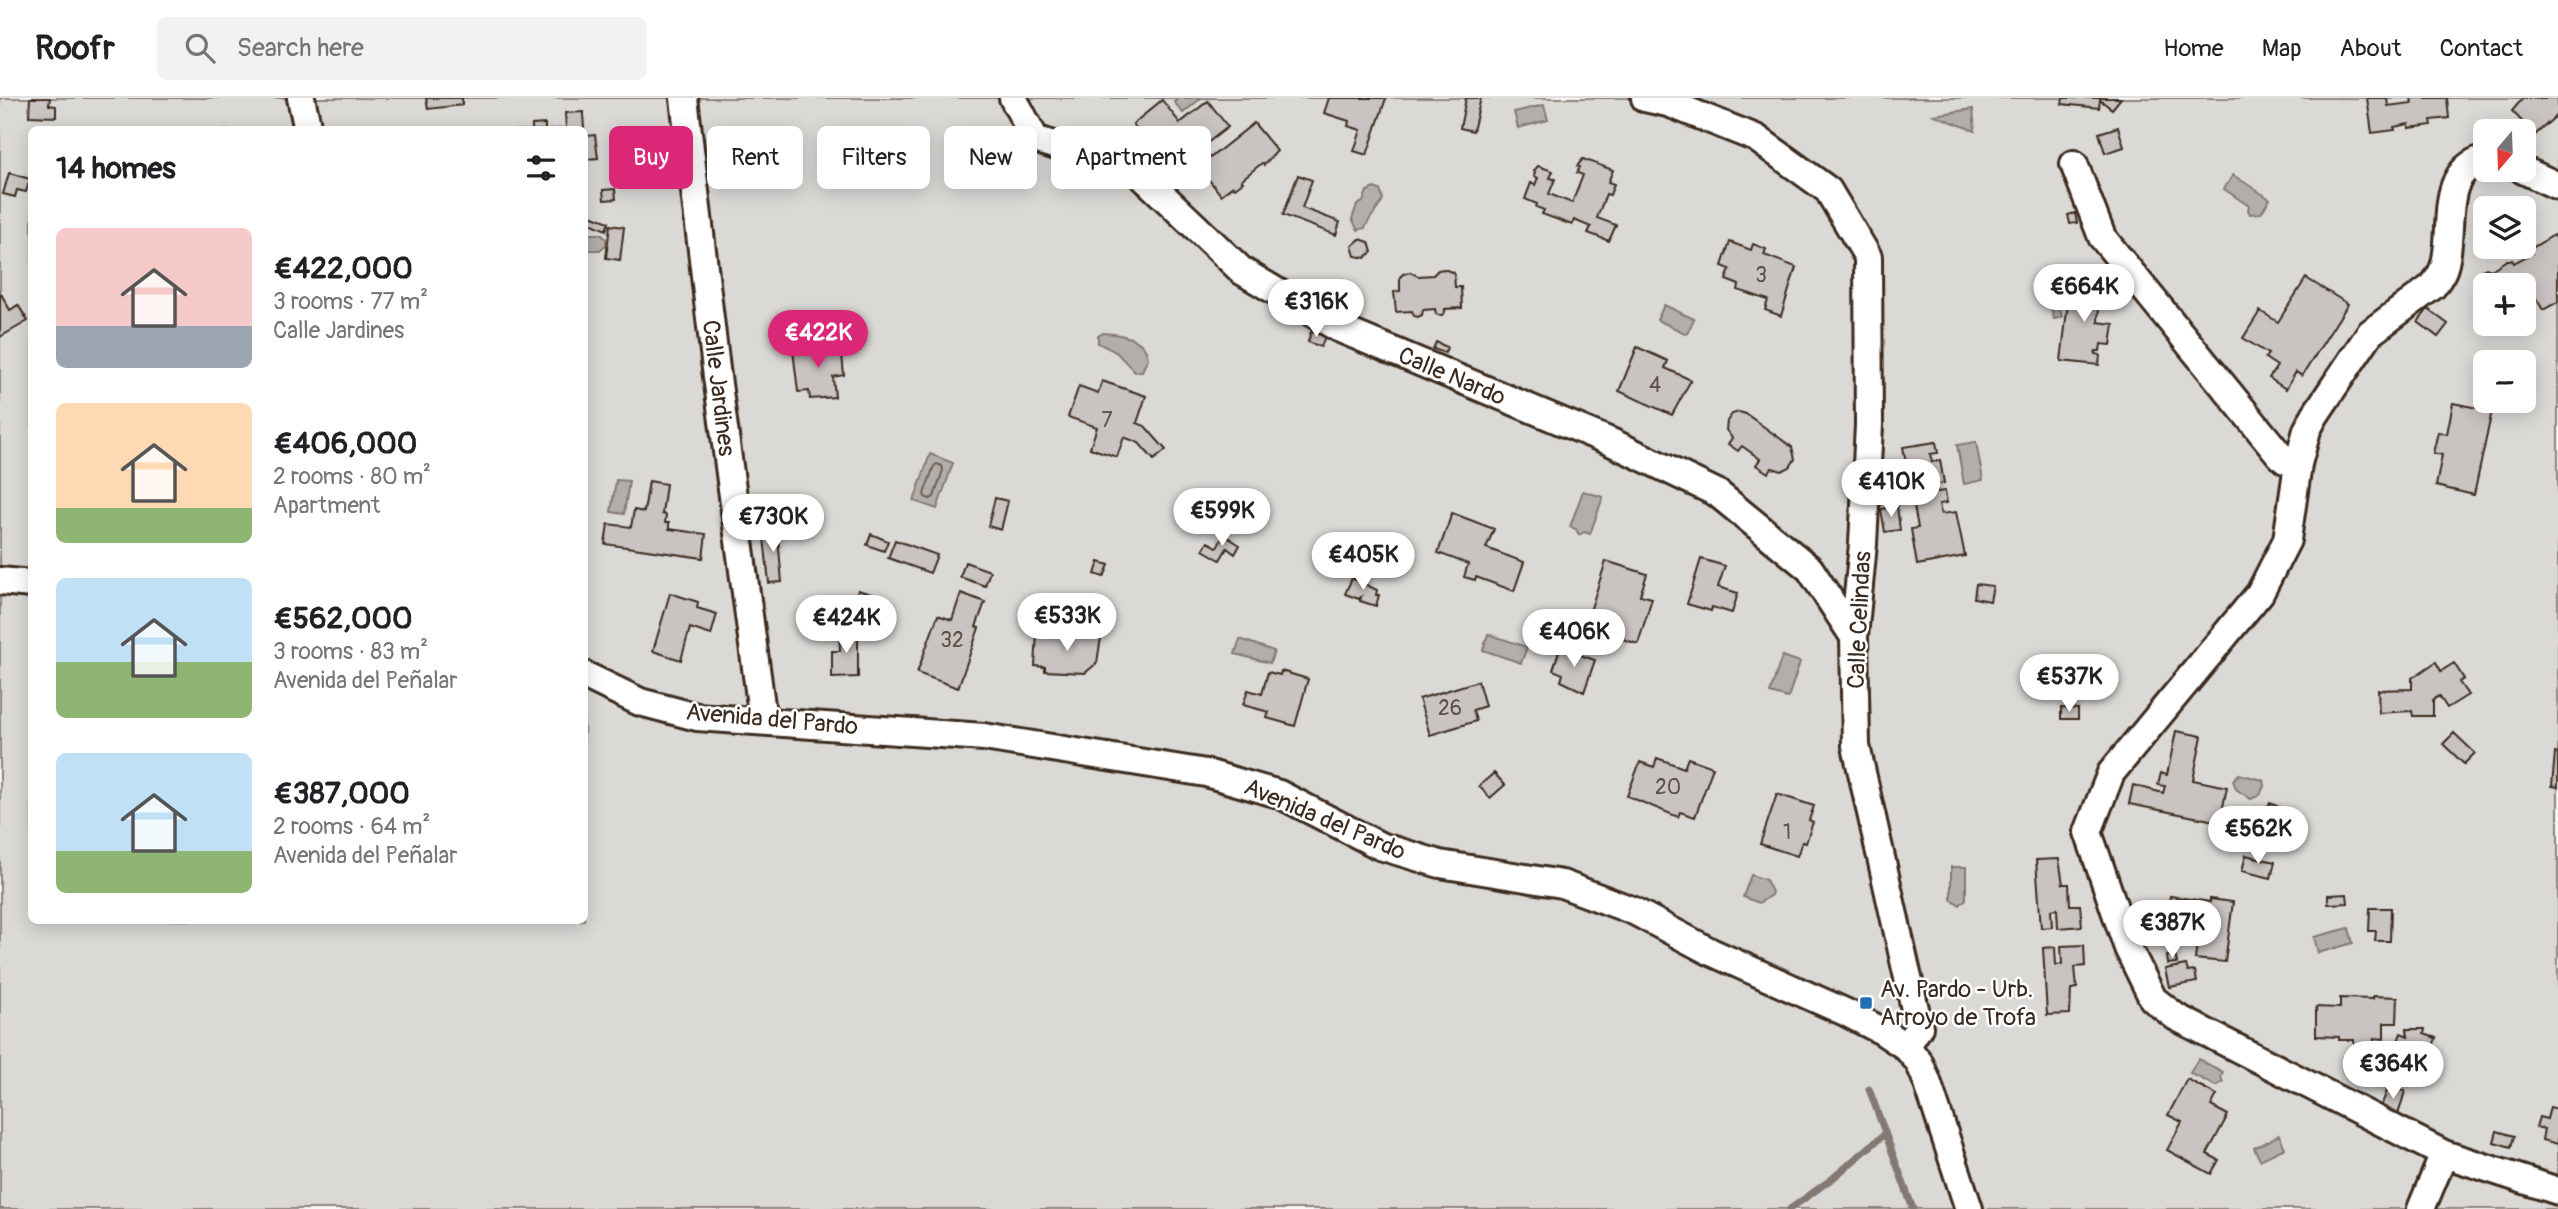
<!DOCTYPE html>
<meta charset="utf-8">
<style>
:root{--surface:#fff;--page:#f2f2f2;--text:#202124;--muted:#757577;--line:#e0e0e0;--accent:#db2777}
body{margin:0;font-family:Pangolin,sans-serif;background:var(--page);color:var(--text);height:100vh;display:flex;flex-direction:column;font-size:26px;white-space:nowrap}
*{box-sizing:border-box;margin:0}
p{font-size:23px;color:var(--muted)}
.icon{flex:none;width:38px;height:38px;fill:none;stroke:currentColor;stroke-width:2;stroke-linecap:round;stroke-linejoin:round}
.map{position:relative;flex:1;overflow:hidden}
.sheet{position:absolute;left:28px;top:28px;width:560px;height:798px;display:flex;flex-direction:column;background:var(--surface);border-radius:10px;box-shadow:0 4px 18px #0003}
.sheet>*{flex:none}
.hud{position:absolute;left:609px;top:28px;width:665px;height:63px;display:flex;gap:14px}
.needle{width:46px;rotate:199deg}
.controls{position:absolute;left:2473px;top:21px;display:grid;gap:14px}
.controls a{display:grid;place-items:center;width:63px;height:63px;border-radius:10px;background:var(--surface);box-shadow:0 4px 18px #0003;font-size:35px}
.price{position:absolute;translate:-50% -60px;padding:0 16px;border-radius:24px;background:#fff;color:#222;font-size:23px;line-height:46px;filter:drop-shadow(0 2px 4px #0008)}
.price::after{content:'';position:absolute;left:50%;top:42px;width:21px;height:16px;margin-left:-10px;background:inherit;clip-path:polygon(0 0,100% 0,50% 100%)}
.price.on{background:var(--accent);color:#fff}
ul{padding:0;list-style:none}
li{display:flex;align-items:center;gap:21px;height:175px;padding:0 28px}
li span{display:grid;place-items:center;flex:none;width:196px;height:140px;border-radius:10px;color:#555}
li>.icon{margin-inline-start:auto}
span .icon{width:84px;height:84px;fill:#fffc;stroke-width:1}
li b{font-size:30px}
h2{display:flex;justify-content:space-between;align-items:center;height:84px;padding:0 28px;font-size:30px}
.pill{padding:0 24px;border-radius:10px;background:var(--surface);box-shadow:0 4px 18px #0003;font-size:24px;line-height:63px}
.pill.on{background:var(--accent);color:#fff}
header{display:flex;align-items:center;gap:42px;box-sizing:border-box;height:98px;padding:0 35px;background:var(--surface);border-bottom:2px solid var(--line)}
header strong{font-size:33px}
nav{display:flex;gap:38px;margin-inline-start:auto;font-size:24px}
.search{width:490px;height:63px;background:var(--page);display:flex;align-items:center;gap:18px;box-sizing:border-box;padding:0 24px;border-radius:10px;color:var(--muted);font-size:26px}
.map>svg:first-child{display:block}
</style>
<header>
<strong>Roofr</strong>
<div class="search"><svg class="icon" aria-label="search" viewBox="0 0 24 24"><circle cx="10" cy="10" r="6"/><path d="M15 15l6 6"/></svg>Search here</div>
<nav><a>Home</a><a>Map</a><a>About</a><a>Contact</a></nav>
</header>
<div class="map">
<svg width="2558" height="1111" viewBox="0 0 2558 1111">
<rect width="100%" height="100%" fill="#f7f6f6"/>
<filter id="ink" filterUnits="userSpaceOnUse"><feTurbulence type="fractalNoise" baseFrequency=".0143" numOctaves="2"/><feDisplacementMap in="SourceGraphic" scale="14" xChannelSelector="R" yChannelSelector="G"/><feConvolveMatrix kernelMatrix="1 2 1 2 8 2 1 2 1" color-interpolation-filters="sRGB"/></filter>
<g filter="url(#ink)">
<path fill="#dbd9d6" stroke="#8b827a" stroke-width="2" fill-rule="evenodd" d="M0 0H2558V1111H0ZM32 32H584V822H32ZM2485 33H2524V72H2485ZM2485 110H2524V149H2485ZM2485 187H2524V226H2485ZM2485 264H2524V303H2485Z"/>
<path fill="#b4aeaa" stroke="#847972" stroke-width="2" d="M1179 0H1201L1183 15 1174 4Z
M1544 7 1548 22 1518 30 1514 14Z
M1973 11 1975 33 1934 17Z
M2233 77 2270 101 2261 115 2250 116 2248 112 2249 108 2224 91Z
M1374 90 1380 92 1383 101C1378 113 1370 118 1365 130L1358 132 1352 121 1357 107 1363 104 1367 93Z
M585 136H601L606 141V147L600 152H585Z
M2054 192 2062 219 2054 221 2047 194Z
M1664 207 1694 221 1687 236 1657 222Z
M1103 235C1120 236 1145 239 1148 260L1142 273 1135 274 1116 254 1098 245V238Z
M1976 344 1983 382 1964 386 1957 347Z
M930 356 953 365 937 411 914 403Z
M616 382 629 383 624 416 611 414Z
M1583 393 1603 399 1590 436 1584 434 1579 437 1576 431 1570 429Z
M1488 536 1527 549 1521 565 1483 552Z
M1240 541 1274 553 1270 565 1235 556Z
M1782 558 1800 564 1788 600 1770 595Z
M2239 676 2263 682 2264 688 2260 697 2251 701 2236 691 2233 682Z
M1951 769H1966V801L1960 807 1951 801Z
M1751 777 1766 782 1772 794 1771 797 1759 805 1743 799Z
M2349 830 2353 845 2318 855 2314 839Z
M2198 961 2223 974 2221 979 2223 984 2216 988 2190 975Z
M2279 1037 2285 1050 2260 1062 2254 1050Z"/>
<g fill="none" stroke-linecap="round" stroke-linejoin="round">
<path stroke="#6b5f56" stroke-width="2" d="M937 366 942 368 943 372 934 399 930 401 925 399 924 396 934 368Z"/>
<path stroke="#847972" stroke-width="7" d="M1869 991 1913 1111
M1790 1111 1833 1080 1885 1036"/>
</g>
<path fill="#c9c3c1" stroke="#3b2a1e" stroke-width="2" d="M30 0H50L49 7 56 8V19L29 18Z
M426 0H462V7L428 11Z
M1329 0H1386L1367 57 1354 53 1361 32 1348 28 1349 23 1324 15Z
M1466 0H1481L1473 33 1460 30Z
M2063 0H2121L2112 11 2100 2 2099 10 2062 6Z
M2367 0H2387L2388 8 2412 5 2411 0H2447L2449 20 2431 22 2432 27 2409 30V26L2394 29 2395 32 2372 35Z
M2523 0H2558V16L2535 37 2512 13Z
M1162 2 1180 25 1208 3 1228 29 1202 49 1210 60 1254 25 1277 53 1264 67 1262 65 1241 82 1243 84 1235 90 1233 88 1221 97 1199 69 1192 74 1185 65 1191 60 1171 34 1151 49 1133 26Z
M583 14 584 32H549L566 30 565 15Z
M545 26V32H532V27Z
M2118 29 2124 49 2105 55 2099 35Z
M584 33 586 38 595 37 598 60 587 61V67H584Z
M659 53 660 71 638 73 636 55Z
M1583 61 1613 72 1608 84 1614 86 1610 97 1606 96 1597 120 1616 127 1609 143 1588 135 1591 129 1574 122 1572 127 1542 116 1544 112 1536 109 1537 106 1525 101 1531 85 1535 87 1538 80 1534 78 1535 74 1534 73 1538 68 1553 73 1550 80 1555 81 1549 96 1572 105 1583 77 1577 75 1580 69 1577 68Z
M9 75 30 81 26 94 17 92 15 99 3 96Z
M1298 77 1312 82 1302 110 1340 124 1336 137 1283 117Z
M615 91 616 101 604 102 603 92Z
M2075 115 2077 125 2070 126 2068 117Z
M591 117 609 124 606 132 588 124Z
M610 127 624 129 620 162 606 160Z
M2554 137 2558 145V204L2543 212 2536 200 2524 207V187H2485V195L2476 178 2480 173 2486 170 2491 172 2507 162H2512L2514 165 2532 155 2530 151Z
M1360 141 1369 144 1372 154 1365 160 1355 158 1352 148Z
M1730 144 1751 152 1753 146 1766 151 1764 157 1796 169 1781 218 1765 212 1768 202 1738 192 1739 187 1726 182 1730 171 1722 168Z
M1444 171 1454 175 1455 189H1461L1462 210 1445 211V214L1441 218 1436 216 1435 211 1423 212 1422 217 1418 219 1414 218 1412 213 1396 214 1394 194 1400 193V179L1403 176 1410 174 1418 178 1433 177 1438 172Z
M2306 180 2348 206 2302 278 2296 274 2286 291 2269 280 2277 268 2265 260 2268 256 2243 240 2260 213 2278 224Z
M1305 183 1310 187 1306 195 1300 192Z
M2070 186 2107 190 2105 208 2099 207 2098 224 2114 226 2111 247 2101 246 2100 253H2096L2095 256 2100 257 2099 267 2061 263 2068 204 2061 203 2059 190Z
M0 194 10 212 18 207 28 223 0 239Z
M2428 211 2448 226 2438 239 2418 224Z
M1311 234 1325 238 1321 249 1308 244Z
M1436 244 1447 249 1445 255 1433 251Z
M841 247 844 277 833 279 835 299 810 301 809 293 798 294 793 252Z
M1637 249 1668 263 1665 270 1691 282 1672 317 1619 293Z
M1102 283 1146 298 1137 325 1145 328 1166 352 1154 362 1139 345 1124 339 1117 359 1090 350 1097 329 1068 319 1079 288 1098 295Z
M2453 305 2492 313 2474 397 2436 388 2442 357 2433 355 2438 334 2447 336Z
M1739 314 1746 316 1792 349 1795 361 1790 369 1782 373 1772 370 1768 375 1756 367 1760 361 1742 348 1738 353 1728 346 1732 340 1726 332 1727 323 1732 316Z
M1936 344 1938 355 1930 356 1932 364 1940 362 1944 385 1935 387 1937 394 1945 393 1947 405 1939 406 1941 416 1956 414 1965 458 1917 467 1911 431 1918 430 1903 349Z
M649 383 666 386 662 416 666 417 665 425H669V431L706 436 703 460 605 446 608 426 631 429 634 412 644 414Z
M995 400 1008 403 1001 432 988 428Z
M1897 408 1900 432 1885 434 1881 411Z
M1452 415 1494 431 1486 450 1524 464 1514 493 1476 479 1475 482 1464 479 1468 466 1438 455Z
M777 428 782 484 769 485 763 430Z
M871 436 888 443 884 453 867 447Z
M1224 437 1240 447 1235 456 1227 450 1220 462 1203 452 1208 444 1217 449Z
M895 442 937 457 930 475 888 460Z
M1701 461 1725 468 1718 489 1738 495 1732 515 1712 509 1711 513 1687 506Z
M1606 463 1647 476 1640 497 1652 500 1638 546 1585 529Z
M965 464 990 473 985 488 960 479Z
M1099 464 1109 467 1104 479 1095 476Z
M1352 480 1377 492 1376 497H1379L1376 508 1360 503 1361 499 1359 501 1345 496Z
M1976 486 1993 488 1990 503 1974 500Z
M858 492 877 498 873 511 854 505Z
M670 495 698 504 697 510 717 516 711 537 690 530 681 562 653 553Z
M961 495 985 504 976 529 979 530 958 590 917 575 938 517 952 522Z
M839 530H858V579L832 580V553H840Z
M1037 535 1101 539 1097 565 1085 575 1045 573V569L1035 568Z
M1560 550 1595 562 1584 594 1561 583 1563 576 1553 572Z
M2436 564 2441 573 2454 565 2464 581 2459 584 2468 597 2447 610 2439 598 2433 602V618H2413L2412 613 2379 615 2378 592 2412 591V580Z
M1281 573 1308 581 1295 628 1267 620 1269 614 1243 607 1248 592 1262 596 1268 574 1280 577Z
M1478 583 1485 608 1473 612 1476 623 1430 637 1419 601Z
M2061 610 2078 611V621H2061Z
M2176 633 2202 638 2193 682 2227 689 2220 724 2129 706 2133 687 2163 695 2165 688 2158 687 2161 675 2167 677Z
M2454 635 2475 655 2464 666 2443 646Z
M2555 655 2558 656V689L2552 688Z
M1657 660 1684 670 1688 660 1713 669 1695 719 1680 714 1678 719 1627 698 1640 664 1654 669Z
M1494 675 1505 687 1490 700 1479 688Z
M1777 696 1814 708 1809 722 1813 724 1806 745 1802 744 1797 758 1760 746Z
M2270 705 2294 716 2288 731 2263 719Z
M2246 757 2275 764 2271 780 2242 773Z
M2059 761 2063 786H2069L2070 807H2080L2082 828 2058 830 2057 811 2051 812 2052 829 2041 830 2036 762Z
M2347 796 2348 805 2328 806V797Z
M2170 798 2210 804V801L2233 804 2225 864 2195 861 2199 827 2167 822Z
M2370 810H2391L2390 843H2375L2376 833H2369Z
M2084 847 2085 868 2075 869 2077 890 2071 891 2070 916 2047 917 2043 850 2055 849 2056 867 2062 866 2061 848Z
M2175 857 2177 865 2168 866 2167 858Z
M2186 867 2188 874 2195 873 2197 884 2169 889 2165 871Z
M2373 898 2398 899 2397 925H2384V941L2374 940 2373 951 2354 950V942H2339V939L2316 938V909L2340 910V900L2373 901Z
M2407 931H2425L2424 936 2436 940 2426 969 2392 959 2401 935 2408 938Z
M2187 981 2217 997 2211 1008 2228 1017 2207 1056 2219 1062 2211 1076 2167 1052 2182 1024 2168 1017Z
M2388 990 2405 993 2398 1017 2381 1009Z
M2550 1009 2558 1011V1046L2542 1042 2544 1031 2536 1029 2539 1019 2547 1021Z
M2497 1033 2514 1038 2511 1049 2494 1044Z"/>
<g fill="none" stroke-linecap="round" stroke-linejoin="round">
<defs>
<path id="minor" d="M301 0 308 32
M684 0 716 271 763 622
M1013 0 1035 41 1139 75 1242 173 1338 230 1611 344 1717 395 1810 471 1854 539
M1645 0 1668 5 1756 40 1828 92 1868 159 1869 327 1863 446 1854 539 1856 648 1919 929 1906 949
M2485 60C2436 75 2456 133 2444 169 2442 176 2437 182 2433 188L2370 235 2315 317 2307 332 2298 366 2287 442 2260 495 2111 675 2088 734 2128 850 2153 901 2176 919 2444 1056 2558 1093
M2074 66 2102 139 2279 356 2285 362 2298 366
M2523 72 2558 88
M0 483 32 486
M584 577 640 604 697 619 984 639 1206 675 1279 696 1380 748 1440 766 1562 786 1634 813 1711 854 1845 914 1882 933 1906 949 1919 964 1927 983 1969 1111
M2421 1111 2444 1056"/>
</defs>
<use href="#minor" stroke="#3b2a1e" stroke-width="32"/>
<use href="#minor" stroke="#fff" stroke-width="26"/>
</g>
</g>
<rect fill="#1f6fb2" stroke="#fff" stroke-width="2.5" x="1859" y="898" width="14" height="14" rx="3.5"/>
<g text-anchor="middle" stroke-width="5" stroke-linejoin="round" paint-order="stroke">
<g font-size="21" fill="#5e5047">
<text x="1761" y="184">3</text>
<text x="1655" y="294">4</text>
<text x="1107" y="329">7</text>
<text x="952" y="549">32</text>
<text x="1450" y="617">26</text>
<text x="1668" y="696">20</text>
<text x="1787" y="741">1</text>
</g>
<g font-size="24" fill="#3b2a1e" stroke="#fff">
<text transform="translate(1452 278) rotate(23)" y="8">Calle Nardo</text>
<text transform="translate(719 290) rotate(83)" y="8">Calle Jardines</text>
<text transform="translate(1859 522) rotate(-87)" y="8">Calle Celindas</text>
<text transform="translate(772 621) rotate(5)" y="8">Avenida del Pardo</text>
<text transform="translate(1325 721) rotate(23)" y="8">Avenida del Pardo</text>
</g>
<g font-size="24" fill="#3b2a1e" stroke="#fff" text-anchor="start">
<text x="1880" y="899">Av. Pardo - Urb.<tspan x="1880" dy="28">Arroyo de Trofa</tspan></text>
</g>
</g>
</svg>
<div class="controls">
<a><svg class="needle" viewBox="-14 -14 28 28"><path d="M0-13l5 13h-10z" fill="#e53935"/><path d="M0 13l5-13h-10z" fill="#757577"/></svg></a>
<a><svg class="icon" aria-label="layers" viewBox="0 0 24 24"><path d="M12 4l9 5-9 5-9-5zM3 14l9 5 9-5"/></svg></a>
<a>+</a>
<a>−</a>
</div>
<b class="price" style="left:2084px;top:226px">€664K</b>
<b class="price" style="left:1316px;top:241px">€316K</b>
<b class="price on" style="left:818px;top:272px">€422K</b>
<b class="price" style="left:1891px;top:421px">€410K</b>
<b class="price" style="left:1222px;top:450px">€599K</b>
<b class="price" style="left:773px;top:456px">€730K</b>
<b class="price" style="left:1363px;top:494px">€405K</b>
<b class="price" style="left:1067px;top:555px">€533K</b>
<b class="price" style="left:846px;top:557px">€424K</b>
<b class="price" style="left:1574px;top:571px">€406K</b>
<b class="price" style="left:2069px;top:616px">€537K</b>
<b class="price" style="left:2258px;top:768px">€562K</b>
<b class="price" style="left:2172px;top:862px">€387K</b>
<b class="price" style="left:2393px;top:1003px">€364K</b>
<div class="hud">
<a class="pill on">Buy</a>
<a class="pill">Rent</a>
<a class="pill">Filters</a>
<a class="pill">New</a>
<a class="pill">Apartment</a>
</div>
<section class="sheet">
<h2>14 homes<svg class="icon" aria-label="filters" viewBox="0 0 24 24"><path d="M4 7h16M4 17h16"/><circle cx="9" cy="7" r="2"/><circle cx="15" cy="17" r="2"/></svg></h2>
<ul>
<li><span style="background:linear-gradient(#f6c9c9 70%,#9aa5b1 0)"><svg class="icon" aria-label="home" viewBox="0 0 24 24"><path d="M3 11l9-7 9 7M6 9v11h12V9"/></svg></span><div><b>€422,000</b><p>3 rooms · 77 m²</p><p>Calle Jardines</p></div></li>
<li><span style="background:linear-gradient(#ffd9b3 75%,#8fb573 0)"><svg class="icon" aria-label="home" viewBox="0 0 24 24"><path d="M3 11l9-7 9 7M6 9v11h12V9"/></svg></span><div><b>€406,000</b><p>2 rooms · 80 m²</p><p>Apartment</p></div></li>
<li><span style="background:linear-gradient(#bfe0f5 60%,#8fb573 0)"><svg class="icon" aria-label="home" viewBox="0 0 24 24"><path d="M3 11l9-7 9 7M6 9v11h12V9"/></svg></span><div><b>€562,000</b><p>3 rooms · 83 m²</p><p>Avenida del Peñalar</p></div></li>
<li><span style="background:linear-gradient(#bfe0f5 70%,#8fb573 0)"><svg class="icon" aria-label="home" viewBox="0 0 24 24"><path d="M3 11l9-7 9 7M6 9v11h12V9"/></svg></span><div><b>€387,000</b><p>2 rooms · 64 m²</p><p>Avenida del Peñalar</p></div></li>
</ul>
</section>
</div>
